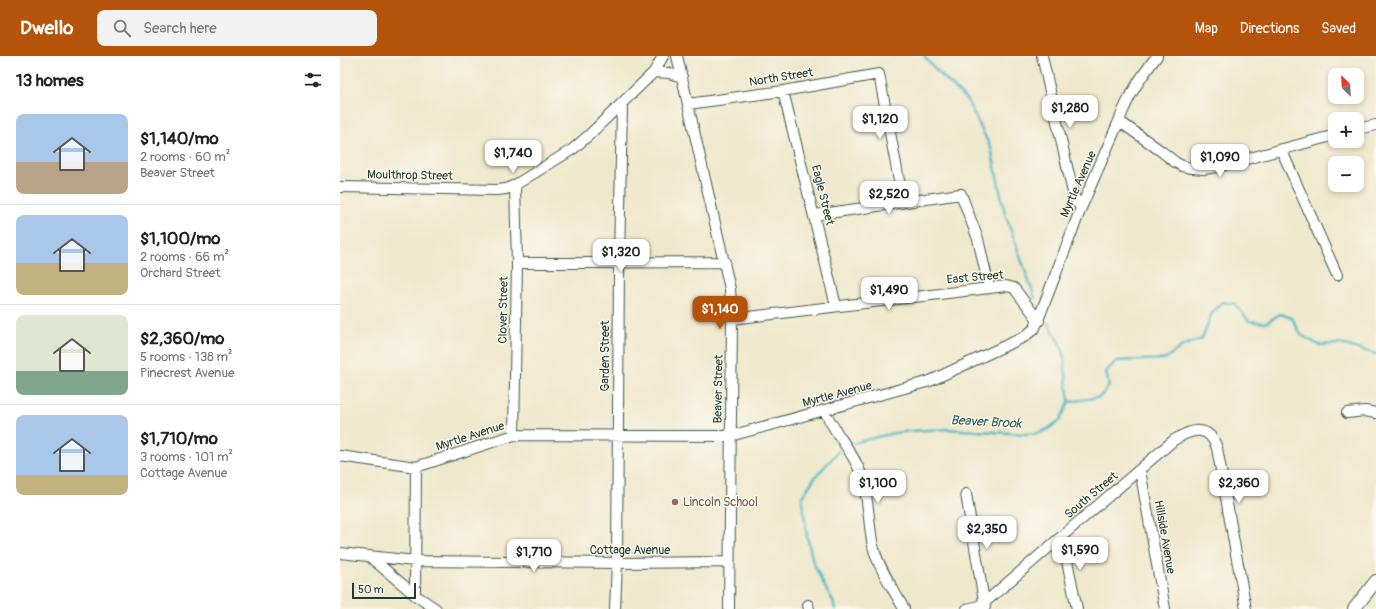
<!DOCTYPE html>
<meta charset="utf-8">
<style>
:root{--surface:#fff;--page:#f2f2f2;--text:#222;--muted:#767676;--line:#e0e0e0;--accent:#b45309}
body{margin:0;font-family:Pangolin,sans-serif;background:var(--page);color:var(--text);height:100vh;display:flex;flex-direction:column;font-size:15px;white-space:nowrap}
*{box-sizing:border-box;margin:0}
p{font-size:13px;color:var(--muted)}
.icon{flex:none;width:22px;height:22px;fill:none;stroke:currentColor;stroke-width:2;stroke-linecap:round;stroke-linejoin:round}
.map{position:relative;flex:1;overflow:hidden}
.panel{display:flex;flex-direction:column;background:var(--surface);width:340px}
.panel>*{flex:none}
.needle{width:26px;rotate:336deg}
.tools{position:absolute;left:988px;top:12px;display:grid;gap:8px}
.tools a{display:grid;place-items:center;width:36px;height:36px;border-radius:8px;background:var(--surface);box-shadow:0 2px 6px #0003;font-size:20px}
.scale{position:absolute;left:12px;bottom:10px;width:64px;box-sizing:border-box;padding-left:4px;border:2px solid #1f3d34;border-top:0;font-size:11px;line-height:14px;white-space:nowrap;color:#1f3d34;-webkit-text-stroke:3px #fbf7ec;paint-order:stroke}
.price{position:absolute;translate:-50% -34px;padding:0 9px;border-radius:8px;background:#fff;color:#222;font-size:13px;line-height:26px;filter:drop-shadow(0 1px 2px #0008)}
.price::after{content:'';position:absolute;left:50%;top:24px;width:12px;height:9px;margin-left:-6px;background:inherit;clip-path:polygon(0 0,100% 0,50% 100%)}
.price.on{background:var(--accent);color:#fff}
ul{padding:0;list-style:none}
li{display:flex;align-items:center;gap:12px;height:100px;padding:0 16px}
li+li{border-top:1px solid var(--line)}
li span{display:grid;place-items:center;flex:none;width:112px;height:80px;border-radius:8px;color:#555}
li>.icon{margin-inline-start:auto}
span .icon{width:48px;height:48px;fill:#fffc;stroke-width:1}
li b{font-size:17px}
h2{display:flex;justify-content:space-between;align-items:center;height:48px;padding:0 16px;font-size:17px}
header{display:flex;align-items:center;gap:24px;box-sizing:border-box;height:56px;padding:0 20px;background:var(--accent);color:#fff}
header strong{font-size:19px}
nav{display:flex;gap:22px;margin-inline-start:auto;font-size:14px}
.search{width:280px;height:36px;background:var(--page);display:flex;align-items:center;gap:10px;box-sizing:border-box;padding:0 14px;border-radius:8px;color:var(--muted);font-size:15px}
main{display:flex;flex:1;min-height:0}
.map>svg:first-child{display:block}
</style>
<header>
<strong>Dwello</strong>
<div class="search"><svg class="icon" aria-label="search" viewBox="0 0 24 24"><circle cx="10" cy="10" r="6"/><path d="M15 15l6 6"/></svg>Search here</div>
<nav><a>Map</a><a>Directions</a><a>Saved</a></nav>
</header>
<main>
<section class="panel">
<h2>13 homes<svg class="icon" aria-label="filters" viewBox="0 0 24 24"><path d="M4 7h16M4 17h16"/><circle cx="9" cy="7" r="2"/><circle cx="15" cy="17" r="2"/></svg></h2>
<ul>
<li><span style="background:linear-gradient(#a9c7e8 60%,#b9a48a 0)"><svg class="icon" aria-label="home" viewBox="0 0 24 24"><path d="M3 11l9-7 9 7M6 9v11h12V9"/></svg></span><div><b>$1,140/mo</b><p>2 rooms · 60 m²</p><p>Beaver Street</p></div></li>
<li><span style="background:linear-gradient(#a9c7e8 60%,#c2b280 0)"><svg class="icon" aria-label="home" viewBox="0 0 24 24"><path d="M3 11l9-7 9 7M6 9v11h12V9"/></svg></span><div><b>$1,100/mo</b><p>2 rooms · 66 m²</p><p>Orchard Street</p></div></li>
<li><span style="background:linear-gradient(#dfe7d0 70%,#7fa58c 0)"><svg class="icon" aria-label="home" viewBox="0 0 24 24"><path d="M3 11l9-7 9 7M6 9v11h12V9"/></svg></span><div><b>$2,360/mo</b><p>5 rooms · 138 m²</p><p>Pinecrest Avenue</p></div></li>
<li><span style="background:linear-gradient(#a9c7e8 75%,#c2b280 0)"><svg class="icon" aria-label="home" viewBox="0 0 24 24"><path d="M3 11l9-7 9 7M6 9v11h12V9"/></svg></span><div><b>$1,710/mo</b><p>3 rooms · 101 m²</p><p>Cottage Avenue</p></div></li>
</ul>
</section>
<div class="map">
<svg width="1036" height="553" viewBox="0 0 1036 553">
<rect width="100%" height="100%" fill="#fbf7ec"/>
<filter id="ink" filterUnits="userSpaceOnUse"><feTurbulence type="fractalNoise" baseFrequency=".025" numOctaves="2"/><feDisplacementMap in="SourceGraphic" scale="8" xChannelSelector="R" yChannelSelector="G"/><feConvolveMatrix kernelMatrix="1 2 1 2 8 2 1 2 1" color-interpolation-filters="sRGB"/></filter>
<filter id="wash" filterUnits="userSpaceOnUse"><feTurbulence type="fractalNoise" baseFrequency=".012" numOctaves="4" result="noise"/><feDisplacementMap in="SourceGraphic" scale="16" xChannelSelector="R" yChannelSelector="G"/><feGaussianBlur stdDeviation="0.9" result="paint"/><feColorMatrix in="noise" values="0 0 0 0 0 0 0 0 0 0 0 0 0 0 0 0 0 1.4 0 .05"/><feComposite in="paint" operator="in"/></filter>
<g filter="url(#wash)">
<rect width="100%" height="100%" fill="#efe8cc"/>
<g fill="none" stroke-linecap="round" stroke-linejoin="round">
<path stroke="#4ab7c4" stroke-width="2.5" d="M584 0 596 14 627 44 651 92 665 158 695 242
M729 346 760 341 769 330 766 316 776 305 825 303 844 289 862 283 872 257 883 246 895 248 909 265 926 267 940 258 952 262 961 279 979 289 1001 288 1036 298
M513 387 554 377 570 375 606 373 685 378 699 377 708 373 720 364 729 346 723 294 708 266
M495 553 493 545 484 529 473 506 467 481 462 441 475 421 499 395"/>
</g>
</g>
<g filter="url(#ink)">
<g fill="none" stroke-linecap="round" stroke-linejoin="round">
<defs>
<path id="minor" d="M337 0 390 233 392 263 389 553
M702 0 734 141 741 152
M314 16 329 17 342 21
M443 35 496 250
M348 48 443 35 539 18 563 146
M779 65 821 95 835 106 842 110 852 112 864 113 877 111 995 79
M1017 73 1036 69
M941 93 997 219
M0 131 157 134 166 133 175 129 233 93 248 80 314 16 323 0
M475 159 621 138 638 183 649 231
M177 207 385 206
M392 263 666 230 674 232 699 265
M485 355C494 377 513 395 521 418 529 441 528 466 533 490 538 511 554 534 564 553
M1007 357 1025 355 1036 357
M174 379 177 207 175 129
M0 400 76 411 174 379 390 380 590 325 669 288 684 281 695 272 741 152 779 65C788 40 801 21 817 0
M800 414 825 553
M626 438 645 551
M722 481 737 553
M0 497 75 505 277 507 389 506
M30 501 75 539 96 553
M75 539 76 411
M468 549 469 553
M275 553 277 507 279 206 282 48
M627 553 636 551 644 547 834 384C852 373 869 368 877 392L906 553"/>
<path id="major" d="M1014 553 1036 525"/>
</defs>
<use href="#minor" stroke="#3e574b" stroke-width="12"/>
<use href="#major" stroke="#3e574b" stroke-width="14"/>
<use href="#minor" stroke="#fff" stroke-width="10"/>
<use href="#major" stroke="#fff" stroke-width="12"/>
</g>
</g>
<circle fill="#8d6e63" stroke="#fbf7ec" stroke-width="1.5" cx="335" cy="446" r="4"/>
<g text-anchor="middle" stroke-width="3" stroke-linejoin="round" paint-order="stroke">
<g font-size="12" fill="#1f3d34" stroke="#fbf7ec">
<text transform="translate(441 21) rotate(-9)" y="4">North Street</text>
<text transform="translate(70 119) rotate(1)" y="4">Moulthrop Street</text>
<text transform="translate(738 128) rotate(-66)" y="4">Myrtle Avenue</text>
<text transform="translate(483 139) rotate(76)" y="4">Eagle Street</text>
<text transform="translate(635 221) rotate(-5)" y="4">East Street</text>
<text transform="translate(163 254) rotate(-89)" y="4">Clover Street</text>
<text transform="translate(265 300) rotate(-90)" y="4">Garden Street</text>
<text transform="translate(378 333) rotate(-89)" y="4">Beaver Street</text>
<text transform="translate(497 338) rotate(-15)" y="4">Myrtle Avenue</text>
<text transform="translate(130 380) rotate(-18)" y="4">Myrtle Avenue</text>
<text transform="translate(751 439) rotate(-40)" y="4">South Street</text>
<text transform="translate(825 481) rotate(80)" y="4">Hillside Avenue</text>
<text x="290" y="498">Cottage Avenue</text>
</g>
<g font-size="12" fill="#785e54" stroke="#fbf7ec" text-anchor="start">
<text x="343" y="450">Lincoln School</text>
</g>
<g font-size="13" font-style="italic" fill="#2a5c58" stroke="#fbf7ec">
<text transform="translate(646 365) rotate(3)" y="5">Beaver Brook</text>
</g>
</g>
</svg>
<div class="tools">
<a><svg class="needle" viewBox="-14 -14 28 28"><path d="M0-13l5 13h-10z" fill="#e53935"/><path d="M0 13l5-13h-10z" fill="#767676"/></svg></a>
<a>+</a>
<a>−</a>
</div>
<div class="scale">50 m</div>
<b class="price" style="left:730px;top:73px">$1,280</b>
<b class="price" style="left:540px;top:84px">$1,120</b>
<b class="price" style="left:173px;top:118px">$1,740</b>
<b class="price" style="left:880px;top:122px">$1,090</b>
<b class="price" style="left:549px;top:159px">$2,520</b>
<b class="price" style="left:281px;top:217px">$1,320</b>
<b class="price" style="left:549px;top:255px">$1,490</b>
<b class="price on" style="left:380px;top:274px">$1,140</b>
<b class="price" style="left:538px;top:448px">$1,100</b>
<b class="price" style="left:899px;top:448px">$2,360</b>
<b class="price" style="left:647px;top:494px">$2,350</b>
<b class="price" style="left:740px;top:515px">$1,590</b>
<b class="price" style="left:194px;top:517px">$1,710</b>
</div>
</main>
